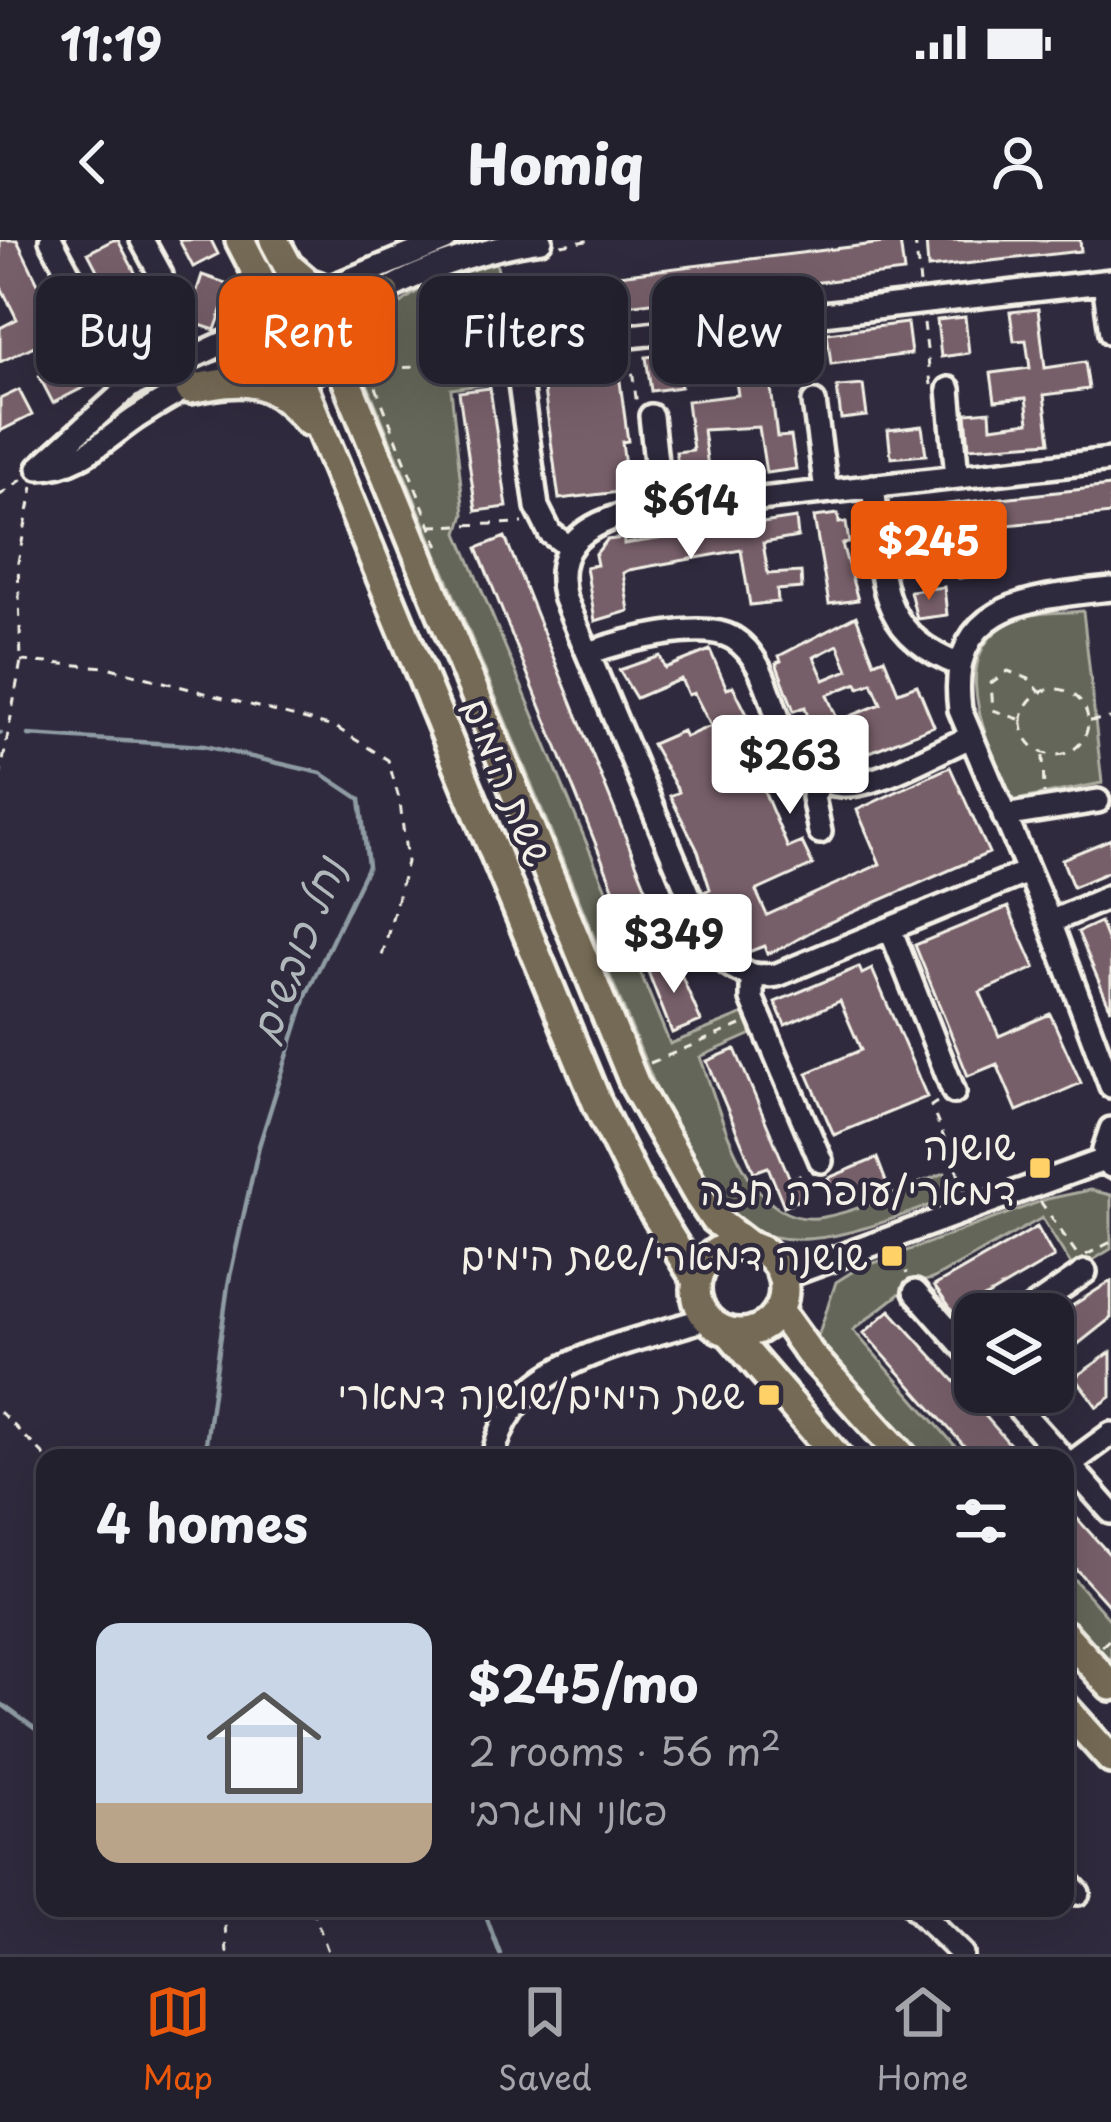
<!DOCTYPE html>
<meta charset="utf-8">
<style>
:root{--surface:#23202e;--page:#2b2836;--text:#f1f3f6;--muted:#a3a3aa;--line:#403e4a;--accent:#ea580c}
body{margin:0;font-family:"Playpen Sans","Playpen Sans Hebrew",sans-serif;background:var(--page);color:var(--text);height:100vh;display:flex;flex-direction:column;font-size:45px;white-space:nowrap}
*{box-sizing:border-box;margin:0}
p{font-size:39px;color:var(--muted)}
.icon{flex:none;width:66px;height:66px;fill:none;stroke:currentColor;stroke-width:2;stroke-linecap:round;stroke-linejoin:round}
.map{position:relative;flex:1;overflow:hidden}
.side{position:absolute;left:36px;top:1209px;width:1038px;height:468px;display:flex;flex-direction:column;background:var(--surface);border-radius:24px;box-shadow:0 12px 48px #0002,0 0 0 3px var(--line)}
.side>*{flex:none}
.guide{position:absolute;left:36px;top:36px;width:1041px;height:108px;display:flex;gap:24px}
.buttons{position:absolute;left:954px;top:1053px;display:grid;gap:24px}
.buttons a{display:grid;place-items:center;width:120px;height:120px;border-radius:24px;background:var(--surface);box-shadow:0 12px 48px #0002,0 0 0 3px var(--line);font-size:60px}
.price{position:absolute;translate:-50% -102px;padding:0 27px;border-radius:12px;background:#fff;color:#222;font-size:39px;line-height:78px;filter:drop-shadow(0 3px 6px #0008)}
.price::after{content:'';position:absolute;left:50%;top:72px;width:36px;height:27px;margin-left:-18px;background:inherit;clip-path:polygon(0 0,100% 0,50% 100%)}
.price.current{background:var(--accent);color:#fff}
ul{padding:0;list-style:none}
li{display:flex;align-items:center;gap:36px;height:300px;padding:0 60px}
li span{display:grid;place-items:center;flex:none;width:336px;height:240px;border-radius:24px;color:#555}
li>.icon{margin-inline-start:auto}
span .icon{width:144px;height:144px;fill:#fffc;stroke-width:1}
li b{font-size:51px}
h2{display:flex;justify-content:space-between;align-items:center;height:144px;padding:0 60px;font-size:51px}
.tag{padding:0 42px;border-radius:24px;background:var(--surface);box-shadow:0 12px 48px #0002,0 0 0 3px var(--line);font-size:42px;line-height:108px}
.tag.current{background:var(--accent);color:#fff}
.status{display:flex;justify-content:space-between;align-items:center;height:84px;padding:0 60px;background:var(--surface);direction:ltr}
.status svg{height:33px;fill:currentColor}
header{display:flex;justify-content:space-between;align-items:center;height:156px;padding:0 60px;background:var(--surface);font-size:54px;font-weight:800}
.tabs{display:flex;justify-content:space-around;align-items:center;height:168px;border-top:3px solid var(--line);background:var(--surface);font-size:33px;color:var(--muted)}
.tabs a{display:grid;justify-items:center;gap:6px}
.tabs .current{color:var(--accent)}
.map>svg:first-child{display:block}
</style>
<div class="status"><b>11:19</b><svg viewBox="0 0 49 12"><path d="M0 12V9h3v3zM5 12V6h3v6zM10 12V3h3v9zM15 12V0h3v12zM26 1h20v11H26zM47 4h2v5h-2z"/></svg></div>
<header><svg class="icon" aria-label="back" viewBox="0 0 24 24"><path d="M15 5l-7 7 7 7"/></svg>Homiq<svg class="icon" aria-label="person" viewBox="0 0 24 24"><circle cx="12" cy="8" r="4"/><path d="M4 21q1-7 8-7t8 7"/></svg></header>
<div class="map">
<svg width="1111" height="1714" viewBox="0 0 1111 1714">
<rect width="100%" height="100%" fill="#2f2a3d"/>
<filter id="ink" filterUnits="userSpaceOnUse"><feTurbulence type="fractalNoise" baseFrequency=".00833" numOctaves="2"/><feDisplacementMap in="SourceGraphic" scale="24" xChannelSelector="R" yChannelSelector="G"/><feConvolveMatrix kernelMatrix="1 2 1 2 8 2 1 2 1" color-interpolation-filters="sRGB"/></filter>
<g filter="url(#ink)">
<path fill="#636658" stroke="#acaca0" stroke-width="3" d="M495 18 515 102 504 113 508 141 451 149 464 274 458 293 670 804 744 774 752 794 700 817C722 872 746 992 824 977 864 970 906 947 945 933L956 956C884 979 777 1038 716 961 695 935 681 901 666 872L367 143C372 57 426 45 495 18Z
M1083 371 1102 543 1011 561C990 505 935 402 1027 376 1044 371 1066 373 1083 371Z
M1090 950 1111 955V1009L1075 1031 1042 978 932 1039 912 1044 853 1090 966 1218H920L815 1105 836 1042 855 1030 1047 959Z
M1065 1329 1111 1381V1430L1065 1379Z"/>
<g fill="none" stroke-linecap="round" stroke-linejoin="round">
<path stroke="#8f9ca4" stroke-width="4.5" d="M0 493H1
M28 495 204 506 321 533 360 559 368 626 307 753 259 906 228 1045 204 1218
M0 1463 45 1496
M483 1668 500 1714"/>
</g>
<path fill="#775e69" stroke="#f4f1e8" stroke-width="3" fill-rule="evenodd" d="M0 0H17L62 93 0 122V88L17 79 0 45Z
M113 0H118L138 38 109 53 88 13Z
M179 0H211L218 14 193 27Z
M926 0H1080L1081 11 928 28Z
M900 1 904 32 584 70 526 84 519 54 585 39Z
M202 35 231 45 215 90 187 81Z
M165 64 180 91 142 111 128 83Z
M1038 69 1045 128 1085 122 1089 149 1044 155 1050 202 969 208 966 173 990 171 991 187 1029 182 1026 158 995 161 991 133 1030 128 1026 100 1014 101 1010 72Z
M965 77 969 113 941 117 937 80Z
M907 83 911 114 831 124 827 93Z
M799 99 803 136 770 140 777 197 791 196 796 229 766 233 759 187 703 190 710 242 681 246 676 212 693 210 687 161 738 155 731 105Z
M676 113 681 147 651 151 646 117Z
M82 114 96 141 53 163 39 136Z
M617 119 628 201 622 202 628 251 559 259 541 128Z
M863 145 867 176 841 179 837 147Z
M490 148 507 267 476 271 459 152Z
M19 150 32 175 0 191V159Z
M922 186 926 215 891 218 888 190Z
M1111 246V274L988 287 994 334 959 338 954 292 905 298 902 269Z
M838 274 839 283 846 282 849 303 842 304 858 360 829 364 814 277Z
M796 278 798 297 763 303 768 334 801 332 802 348 777 350 778 362 750 365 741 310 629 330 623 333 629 371 595 381 586 327 597 325 595 315 607 300 624 298V304Z
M505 297 667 700 639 712 477 308Z
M944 347 947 375 917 379 910 351Z
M856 376 874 422 884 418 898 452 917 445 934 486 843 523 836 506 819 514 805 467 794 471 776 423 781 421 779 416ZM838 405 848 430 824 440 814 417ZM857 443 859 448 872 443 881 464 838 481 827 455Z
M710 410 727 449 733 446 775 531 767 535 772 547 764 551 788 608 802 602 813 625 756 651 767 675 880 624 857 570 950 527 989 613 821 686 784 707 767 714 764 706 743 714 735 694 750 688 741 666 723 674 720 667 713 670 704 652 710 649 698 611 670 556 679 552 652 504 682 491 685 497 711 486 694 453 688 455 681 439 636 458 619 430 660 416 665 428Z
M1111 599V631L1073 647 1062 619Z
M1008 667 1035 728 980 752 999 796 1050 774 1081 843 1017 871 997 824 968 836 915 705Z
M1100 682 1111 709V770L1078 692Z
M674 718 701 781 672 793 647 729Z
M859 727 862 734 872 729 927 857 834 895 807 833 861 810 840 761 785 785 775 762Z
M735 809 790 939 799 936 807 957 784 966 768 927 754 932 707 821Z
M877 918 888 947 840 966 828 938Z
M1037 987 1054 1017 955 1075 934 1046Z
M1111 1041V1078L1058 1120 1053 1112V1078Z
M890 1070 959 1146 1022 1218H975L864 1093Z
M1111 1112V1157L1097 1167 1075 1137Z
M1065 1265 1111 1316V1368L1065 1317Z"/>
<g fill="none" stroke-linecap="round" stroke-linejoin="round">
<defs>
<path id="minor" d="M51 0 129 147
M1104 42 1111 93
M324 50 446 0
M95 83 158 51 161 35 142 0
M345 87C368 42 491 6 541 0
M949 149 957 237
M814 162 826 251
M651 176 661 268
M39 228 129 147 228 101 257 76
M39 228C79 228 104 200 136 178 176 152 225 123 272 122
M873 246C884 330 869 390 960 425
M568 306 550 293 537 267 519 136C525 117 534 112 552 105L1111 41
M1111 349C1029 358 946 363 960 470L1050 682 1111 846
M589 413C622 401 702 380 733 398 786 430 767 541 843 545 878 547 937 511 971 497
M1004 576 1098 561
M820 592 813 557 821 540
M1027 632 777 735C748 739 728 729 711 707L565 359C552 309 581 287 625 274L1111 220
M1050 682 1111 656
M891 691 954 852
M752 736V759L821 921
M1111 889 1104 910 1111 926
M784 1037 1107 919
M915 1052 975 1120
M1024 1074 1085 1032
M1004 1152 1063 1218
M493 1218C511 1118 625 1106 707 1078
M1065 1220 1111 1272
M1069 1225 1111 1194
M1065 1639 1078 1653
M915 1668 962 1714"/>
<path id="major" d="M240 0 262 43V63
M274 0 288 26 309 44
M256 87a44 44 0 1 1 88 0a44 44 0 1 1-88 0Z
M339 109 344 134 635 845 699 957 714 979 748 1005
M353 113 363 80 385 53
M290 131 305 152 598 865 638 946 697 1041
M190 149C247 138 267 135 308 181
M696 1049a44 44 0 1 1 88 0a44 44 0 1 1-88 0Z
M779 1071 810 1114 904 1218
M729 1092 838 1218
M1065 1395 1111 1446
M1065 1468 1111 1519"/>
</defs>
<use href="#minor" stroke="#f4f1e8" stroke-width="30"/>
<use href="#major" stroke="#f4f1e8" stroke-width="36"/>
<path stroke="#f4f1e8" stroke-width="3" stroke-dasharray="9 9" stroke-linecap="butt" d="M915 0 920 44
M561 5 593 0
M464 40 480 125
M924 83 931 145
M812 94 817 144
M630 115 637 165
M368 128 502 126
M376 147 439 307
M0 255 23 239
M431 286 523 283
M21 421 107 427 337 488 388 520 400 562 407 622 381 720
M1022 482a33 33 0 1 1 66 0a33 33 0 1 1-66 0Z
M1019 479 993 470 991 443 1008 431 1029 439 1040 452
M1090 481 1111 478
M1043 516 1044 554
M0 538 21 421 18 322 33 247
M650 823 741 785
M937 862 931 866 965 950
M1040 961 1079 1017
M899 1015 907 1034
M1086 1015 1111 1002
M0 1172 47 1218
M1102 1406 1111 1398
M224 1668 227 1714
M312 1668 329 1714"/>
<use href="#minor" stroke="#2f2a3d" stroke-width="21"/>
<use href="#major" stroke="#756a55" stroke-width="27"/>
</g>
</g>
<g fill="#ffd166" stroke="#2f2a3d" stroke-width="4.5">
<rect x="1028" y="916" width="24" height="24" rx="6"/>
<rect x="880" y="1004" width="24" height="24" rx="6"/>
<rect x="757" y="1143" width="24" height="24" rx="6"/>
</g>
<g text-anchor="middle" stroke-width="9" stroke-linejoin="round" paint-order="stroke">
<g font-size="39" fill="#f4f1e8" stroke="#2f2a3d">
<text transform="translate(507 542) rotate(68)" y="14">ששת הימים</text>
</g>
<g font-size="39" fill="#f4f1e8" stroke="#2f2a3d" text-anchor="end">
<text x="1016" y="920">שושנה<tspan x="1016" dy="45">דמארי/עופרה חזה</tspan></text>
<text x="868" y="1030">שושנה דמארי/ששת הימים</text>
<text x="745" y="1169">ששת הימים/שושנה דמארי</text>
</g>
<g font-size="42" font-style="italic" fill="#b1b8bb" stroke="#2f2a3d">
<text transform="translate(297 710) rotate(-69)" y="15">נחל כובשים</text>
</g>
</g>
</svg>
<div class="buttons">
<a><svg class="icon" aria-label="layers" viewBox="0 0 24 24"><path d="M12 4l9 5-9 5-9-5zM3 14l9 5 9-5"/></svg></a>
</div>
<b class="price" style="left:691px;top:322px">$614</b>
<b class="price current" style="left:929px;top:363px">$245</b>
<b class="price" style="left:790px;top:577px">$263</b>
<b class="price" style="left:674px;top:756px">$349</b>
<div class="guide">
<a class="tag">Buy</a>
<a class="tag current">Rent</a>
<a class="tag">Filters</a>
<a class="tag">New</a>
</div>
<section class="side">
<h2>4 homes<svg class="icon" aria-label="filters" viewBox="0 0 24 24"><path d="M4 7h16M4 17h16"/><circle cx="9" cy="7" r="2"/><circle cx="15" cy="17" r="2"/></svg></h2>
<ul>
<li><span style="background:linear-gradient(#c9d6e8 75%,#b9a48a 0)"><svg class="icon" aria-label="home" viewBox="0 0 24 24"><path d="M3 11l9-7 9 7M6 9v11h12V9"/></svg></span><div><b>$245/mo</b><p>2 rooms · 56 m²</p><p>פאני מוגרבי</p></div></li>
</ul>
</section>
</div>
<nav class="tabs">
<a class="current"><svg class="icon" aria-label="map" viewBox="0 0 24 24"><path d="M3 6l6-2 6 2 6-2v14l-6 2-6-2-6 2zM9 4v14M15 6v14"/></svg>Map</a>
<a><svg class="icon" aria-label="saved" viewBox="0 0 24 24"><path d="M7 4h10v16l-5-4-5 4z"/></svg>Saved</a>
<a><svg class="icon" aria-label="home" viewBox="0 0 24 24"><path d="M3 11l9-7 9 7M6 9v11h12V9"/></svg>Home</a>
</nav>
